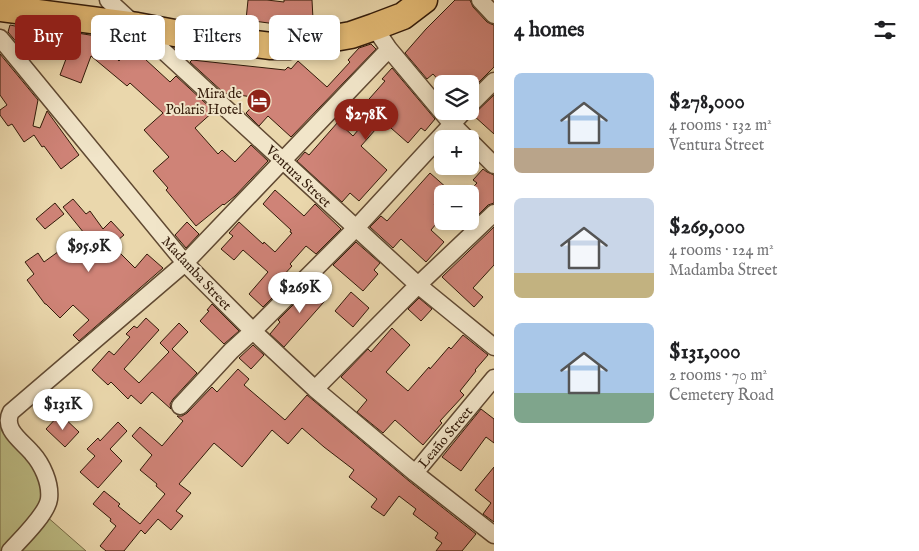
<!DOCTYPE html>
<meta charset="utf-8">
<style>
:root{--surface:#fff;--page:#f6f6f6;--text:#202124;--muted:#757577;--accent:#8f2418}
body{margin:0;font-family:"IM FELL English",serif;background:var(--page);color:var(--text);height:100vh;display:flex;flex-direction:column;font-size:19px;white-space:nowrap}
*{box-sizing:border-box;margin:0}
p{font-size:16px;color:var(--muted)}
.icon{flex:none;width:28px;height:28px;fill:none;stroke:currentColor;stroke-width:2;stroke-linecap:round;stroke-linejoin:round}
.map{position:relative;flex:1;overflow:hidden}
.sheet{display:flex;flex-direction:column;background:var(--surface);width:425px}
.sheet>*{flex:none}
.top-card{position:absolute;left:15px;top:15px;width:404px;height:45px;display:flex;gap:10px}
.fabs{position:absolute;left:434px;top:75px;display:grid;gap:10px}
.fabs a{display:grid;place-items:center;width:45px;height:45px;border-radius:8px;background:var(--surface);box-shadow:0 2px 8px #0003;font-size:25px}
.price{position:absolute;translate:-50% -42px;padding:0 11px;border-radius:18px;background:#fff;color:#222;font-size:16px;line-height:32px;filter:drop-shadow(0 1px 2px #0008)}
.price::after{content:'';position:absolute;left:50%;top:30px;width:15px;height:11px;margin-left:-8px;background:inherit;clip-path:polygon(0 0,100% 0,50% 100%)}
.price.selected{background:var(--accent);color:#fff}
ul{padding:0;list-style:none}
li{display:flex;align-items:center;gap:15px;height:125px;padding:0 20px}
li span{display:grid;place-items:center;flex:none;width:140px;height:100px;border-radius:8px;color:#555}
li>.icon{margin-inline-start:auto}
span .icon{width:60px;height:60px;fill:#fffc;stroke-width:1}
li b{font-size:21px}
h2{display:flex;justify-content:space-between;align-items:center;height:60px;padding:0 20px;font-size:21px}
.pill{padding:0 18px;border-radius:8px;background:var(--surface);box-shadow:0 2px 8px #0003;font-size:18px;line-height:45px}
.pill.selected{background:var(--accent);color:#fff}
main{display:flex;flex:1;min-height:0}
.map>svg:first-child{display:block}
</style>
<main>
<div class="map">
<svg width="494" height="551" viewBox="0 0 494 551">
<rect width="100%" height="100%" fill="#ead7ac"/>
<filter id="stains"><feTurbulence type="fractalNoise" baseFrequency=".004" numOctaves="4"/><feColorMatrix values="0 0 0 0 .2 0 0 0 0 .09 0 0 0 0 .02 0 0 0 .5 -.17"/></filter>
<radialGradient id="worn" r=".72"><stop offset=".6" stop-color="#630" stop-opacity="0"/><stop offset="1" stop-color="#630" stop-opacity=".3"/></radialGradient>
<path fill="#bdbd85" stroke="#786c47" d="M0 426 40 467 45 515 86 551H0Z"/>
<path fill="#cf8377" stroke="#321a09" d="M248 0H267L284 2V0H312L313 19 276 20V24L246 20Z
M455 0H470L473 7 487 22 491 24 494 25V67L470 91V84H442L433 74 427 79 405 53 426 29Z
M10 25 25 28 24 34 48 38 45 59 28 56 8 32Z
M71 32 96 36 95 38 119 61 137 41 138 42 151 53 145 59 170 82 176 76 214 111 195 128 218 154 222 150 235 162 251 145 268 161 235 196 224 205 223 204 196 226 166 190 168 188 153 171 169 157 144 130 163 113 130 83 127 86 91 56 81 83 60 75 66 59Z
M371 44 376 49 291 137 268 116 259 126 246 113 260 98 224 93 190 62 192 60 285 70 288 67 291 69 298 61 327 87 350 62 348 60 359 48Z
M0 54 38 100 33 126 40 128 47 111 79 155 61 169 44 146 42 147 34 135 24 142 12 124 8 126 0 115V110L7 105 0 95Z
M392 68 435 119 425 131 421 128 408 143 383 121 361 146 387 170 359 201 350 193 342 202 297 161 305 152 309 155 338 122 353 136 371 115 362 107 385 81 382 79Z
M494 95V134L473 115Z
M483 169 487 172 494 175V203L488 205 477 216 470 210V190L477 183 473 180Z
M430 173 448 189 442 194V195L434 205 442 213V217L431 230 444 242 426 262 401 239 393 248 370 227 381 216 387 221Z
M275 190 304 216 315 204 341 229 316 254 306 246 290 264 292 266 282 277 288 282 263 307 249 294 268 272 243 250 234 260 221 249 233 236 229 233 239 222 263 244 264 242 275 252 292 233 290 232 291 230 263 204Z
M73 199 86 214 90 211 103 229 111 221 124 235 112 245 135 268 147 254 163 268 79 341 73 335 89 320 73 305 60 318 46 304H45L27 280 34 274 25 262 38 253 44 262 84 233 63 207Z
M55 203 64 214 45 229 36 219Z
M187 222 199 234 186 248 175 235Z
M494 227V265L473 288 483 297 474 307 442 277Z
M356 242 380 263 374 270 378 274 363 291 333 265Z
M317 281 331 294 284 347 270 334 280 322 278 320Z
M351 292 369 308 353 327 335 311Z
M419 298 432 309 421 321 408 309Z
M212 304 239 331 224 344 200 321 209 311 207 310Z
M146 318 159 330 124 369 139 383 169 352 160 343 179 323 188 332 172 349 197 373 173 399 170 404 171 409 152 392 141 404 131 395 128 399 111 382 108 385 92 370 109 351 114 355 130 337 126 334 134 326 137 328Z
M392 328 410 345 386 372 408 391 429 367 430 369 449 347 451 349 463 335 488 355 475 370 476 371 460 391 464 395 440 421 442 423 423 445 395 420 383 433 357 412 367 400 341 377 368 349 371 352Z
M253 345 264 355 251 369 239 358Z
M238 369 249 379 244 385 285 420 307 395 409 481 476 534 462 551H436L442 543 435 538 438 533 413 514 416 509 399 496 384 516 371 507 377 499 349 477 354 470 324 447 302 428 288 444 272 430 242 467 214 443 179 484 191 493 176 511 183 516 171 530 158 519 145 534 141 530 124 551H106L100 546 116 526 110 521 111 519 93 504 104 491 120 504 118 506 140 524 165 494 156 486 157 484 140 470 152 455 132 436 140 427 162 446 183 421 177 416H182L187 413 212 387 217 392Z
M481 409 494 419V443L486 437 461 471 442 457Z
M60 414 79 432 65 447 46 429Z
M118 422 127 431 110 449 122 461 98 488 80 472 95 456 87 449 98 438 100 441Z
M494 467V522L483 514 491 503 475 490Z"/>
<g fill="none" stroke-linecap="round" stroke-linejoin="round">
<defs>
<path id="minor" d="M108 0 418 285 494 347
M480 0 494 15
M374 27 389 49 451 123 467 139
M0 38 185 263 253 331 315 389 415 473 494 535
M470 105 494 81
M470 141 494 165
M315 389 418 285 494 213
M180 406 231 351 253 331 356 228 464 111
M415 473 494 378
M10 551C21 539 47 514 49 499 51 483 42 464 32 453 22 441 2 429 11 412L185 263 389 49"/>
<path id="trunk" d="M0 8 137 26 196 37 271 46H289L351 35 374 27 403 16 424 0"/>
</defs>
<use href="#minor" stroke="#604932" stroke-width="19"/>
<use href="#trunk" stroke="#321a09" stroke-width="29"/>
<use href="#minor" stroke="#f1e5c9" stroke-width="16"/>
<use href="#trunk" stroke="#e5bc76" stroke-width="26"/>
</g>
<defs>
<symbol id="hotel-disc" viewBox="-11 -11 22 22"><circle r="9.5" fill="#8f2418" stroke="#f1e5c9"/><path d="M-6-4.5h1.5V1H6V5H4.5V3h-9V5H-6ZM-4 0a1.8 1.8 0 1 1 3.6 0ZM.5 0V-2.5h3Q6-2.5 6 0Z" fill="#fff"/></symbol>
</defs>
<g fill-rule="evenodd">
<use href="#hotel-disc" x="245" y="87" width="28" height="28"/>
</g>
<g text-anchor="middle" stroke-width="4" stroke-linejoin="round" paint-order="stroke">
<g font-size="14" fill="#321a09" stroke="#f1e5c9" text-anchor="end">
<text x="242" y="98">Mira de<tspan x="242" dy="16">Polaris Hotel</tspan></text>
</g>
<g font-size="14" fill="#321a09" stroke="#f1e5c9">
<text transform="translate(299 176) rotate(43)" y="5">Ventura Street</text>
<text transform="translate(197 273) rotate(47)" y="5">Madamba Street</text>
<text transform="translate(445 437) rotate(-50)" y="5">Leaño Street</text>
</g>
</g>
<rect width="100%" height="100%" filter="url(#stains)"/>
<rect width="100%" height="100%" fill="url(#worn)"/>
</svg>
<div class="fabs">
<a><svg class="icon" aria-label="layers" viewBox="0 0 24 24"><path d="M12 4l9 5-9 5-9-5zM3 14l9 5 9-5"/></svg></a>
<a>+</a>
<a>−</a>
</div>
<b class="price selected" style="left:366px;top:141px">$278K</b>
<b class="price" style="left:89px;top:273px">$95.9K</b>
<b class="price" style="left:300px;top:314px">$269K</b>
<b class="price" style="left:63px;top:431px">$131K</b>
<div class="top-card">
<a class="pill selected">Buy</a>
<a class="pill">Rent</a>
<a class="pill">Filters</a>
<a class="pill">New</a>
</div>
</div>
<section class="sheet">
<h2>4 homes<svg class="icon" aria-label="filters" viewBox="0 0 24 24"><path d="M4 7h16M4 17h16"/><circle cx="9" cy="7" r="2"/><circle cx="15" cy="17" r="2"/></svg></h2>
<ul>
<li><span style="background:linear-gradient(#a9c7e8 75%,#b9a48a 0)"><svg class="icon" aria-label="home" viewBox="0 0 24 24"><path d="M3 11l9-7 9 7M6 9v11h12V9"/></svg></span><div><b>$278,000</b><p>4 rooms · 132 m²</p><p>Ventura Street</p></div></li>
<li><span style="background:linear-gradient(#c9d6e8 75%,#c2b280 0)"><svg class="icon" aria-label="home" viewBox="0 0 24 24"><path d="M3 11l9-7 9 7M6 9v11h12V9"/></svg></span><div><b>$269,000</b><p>4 rooms · 124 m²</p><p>Madamba Street</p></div></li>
<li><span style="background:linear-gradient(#a9c7e8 70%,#7fa58c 0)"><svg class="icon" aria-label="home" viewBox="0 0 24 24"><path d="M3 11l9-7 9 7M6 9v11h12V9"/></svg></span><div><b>$131,000</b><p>2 rooms · 70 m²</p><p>Cemetery Road</p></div></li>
</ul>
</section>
</main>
